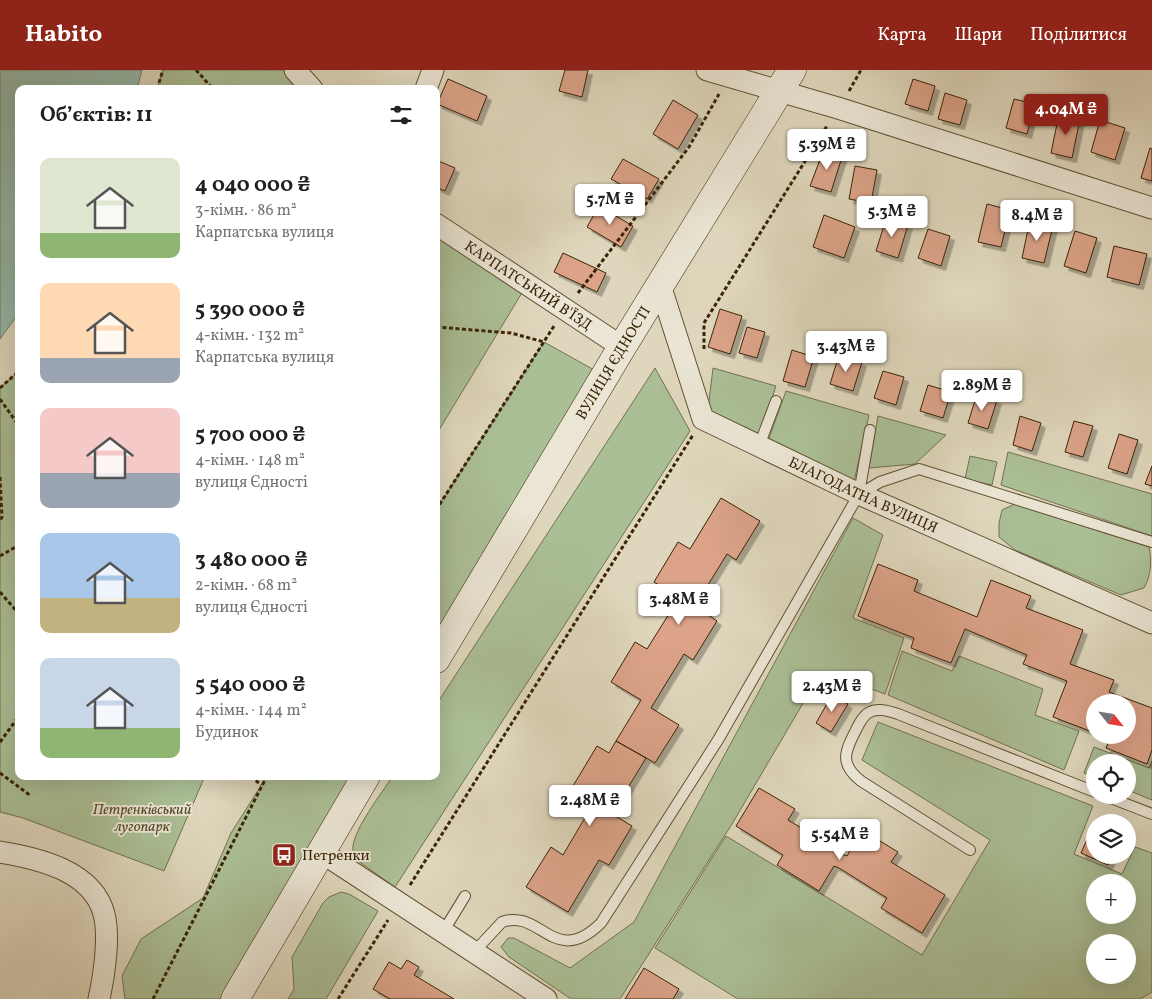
<!DOCTYPE html>
<html lang="uk">
<meta charset="utf-8">
<style>
:root{--surface:#fff;--page:#f2f2f2;--text:#202124;--muted:#757577;--accent:#8f2418}
body{margin:0;font-family:Vollkorn,serif;background:var(--page);color:var(--text);height:100vh;display:flex;flex-direction:column;font-size:19px;white-space:nowrap}
*{box-sizing:border-box;margin:0}
p{font-size:16px;color:var(--muted)}
.icon{flex:none;width:28px;height:28px;fill:none;stroke:currentColor;stroke-width:2;stroke-linecap:round;stroke-linejoin:round}
.map{position:relative;flex:1;overflow:hidden}
.panel{position:absolute;left:15px;top:15px;width:425px;height:695px;display:flex;flex-direction:column;background:var(--surface);border-radius:10px;box-shadow:0 5px 20px #0002}
.panel>*{flex:none}
.needle{width:32px;rotate:120deg}
.tools{position:absolute;left:1086px;top:624px;display:grid;gap:10px}
.tools a{display:grid;place-items:center;width:50px;height:50px;border-radius:50%;background:var(--surface);box-shadow:0 5px 20px #0002;font-size:25px}
.price{position:absolute;translate:-50% -42px;padding:0 11px;border-radius:5px;background:#fff;color:#222;font-size:16px;line-height:32px;filter:drop-shadow(0 1px 2px #0008)}
.price::after{content:'';position:absolute;left:50%;top:30px;width:15px;height:11px;margin-left:-8px;background:inherit;clip-path:polygon(0 0,100% 0,50% 100%)}
.price.selected{background:var(--accent);color:#fff}
ul{padding:0;list-style:none}
li{display:flex;align-items:center;gap:15px;height:125px;padding:0 25px}
li span{display:grid;place-items:center;flex:none;width:140px;height:100px;border-radius:10px;color:#555}
li>.icon{margin-inline-start:auto}
span .icon{width:60px;height:60px;fill:#fffc;stroke-width:1}
li b{font-size:21px}
h2{display:flex;justify-content:space-between;align-items:center;height:60px;padding:0 25px;font-size:21px}
header{display:flex;align-items:center;gap:30px;box-sizing:border-box;height:70px;padding:0 25px;background:var(--accent);color:#fff}
header strong{font-size:24px}
nav{display:flex;gap:28px;margin-inline-start:auto;font-size:18px}
.map>svg:first-child{display:block}
</style>
<header>
<strong>Habito</strong>
<nav><a>Карта</a><a>Шари</a><a>Поділитися</a></nav>
</header>
<div class="map">
<svg width="1152" height="929" viewBox="0 0 1152 929">
<defs>
<filter id="shadow"><feDropShadow dx="4.5" dy="4.5" stdDeviation="0" flood-color="#0004"/></filter>
</defs>
<rect width="100%" height="100%" fill="#dfd7bd"/>
<filter id="stains"><feTurbulence type="fractalNoise" baseFrequency=".004" numOctaves="4"/><feColorMatrix values="0 0 0 0 .2 0 0 0 0 .09 0 0 0 0 .02 0 0 0 .5 -.17"/></filter>
<radialGradient id="worn" r=".72"><stop offset=".6" stop-color="#630" stop-opacity="0"/><stop offset="1" stop-color="#630" stop-opacity=".3"/></radialGradient>
<path fill="#abbf96" stroke="#72724e" fill-rule="evenodd" d="M163 0H283L301 19H157Z
M436 161 523 221 436 365Z
M544 272 605 306 436 591V440Z
M655 298 690 361 395 817 358 791C355 786 352 782 353 776 356 756 381 724 393 706H436V635Z
M713 298 776 316 758 370 707 347Z
M19 301V706H205L164 801 23 748 0 742V318Z
M786 321 869 345 853 416 767 374Z
M878 346 946 365 915 394 869 398Z
M1008 382 1152 424V466L1001 415Z
M970 386 997 392 992 415 965 409Z
M1015 434 1149 477C1152 491 1151 506 1144 518L1121 525 1015 480 999 467V453L1002 440Z
M853 448 883 465 853 548 904 568 885 624 822 601 732 754 620 929H571L509 887 501 877 508 868H514L570 898 634 852Z
M902 581 952 601 959 586 1043 619 1035 645 1079 661 1064 700 888 625Z
M878 652 1093 736 1074 784 1122 804 1135 777 1152 783V922L1140 929H738L655 878 726 766 922 885 990 770 862 690ZM1095 812H1128V845H1095ZM1095 872H1128V905H1095Z
M1094 677 1149 698 1152 691V730L1128 720V692H1095V707L1084 703Z
M267 706H368L236 929H125L122 906 141 869 203 828 231 763Z
M341 822 349 824 378 841 326 929H288L294 919 292 887 323 833 329 827Z"/>
<path fill="#95baab" stroke="#707e69" d="M0 0H142L137 19H19V243L0 269Z"/>
<path fill="#dca389" stroke="#392405" filter="url(#shadow)" d="M565 0H588L582 27 559 21Z
M448 9 487 26 477 51 437 34Z
M913 9 935 16 928 41 905 34Z
M945 23 967 30 960 55 938 49Z
M1014 29 1035 34 1027 64 1006 58Z
M673 30 698 45 678 79 653 64Z
M1059 44 1080 49 1072 88 1051 83Z
M1100 50 1125 58 1115 90 1091 82Z
M1150 78 1152 79V111L1141 108Z
M824 79 843 84 831 122 810 116Z
M623 89 659 109 647 129 611 109Z
M436 90 455 98 445 121 436 117Z
M855 96 877 100 871 133 849 129Z
M987 134 1010 140 1001 177 978 172Z
M599 136 633 156 621 177 587 157Z
M824 145 855 157 844 188 813 177Z
M886 149 908 155 898 188 876 181Z
M1030 150 1053 156 1044 193 1022 188Z
M928 159 950 166 941 196 918 188Z
M1075 161 1097 168 1086 203 1064 196Z
M1114 176 1147 184 1139 215 1107 207Z
M563 183 606 203 597 222 554 202Z
M720 239 742 246 730 284 708 277Z
M747 257 765 262 757 288 739 283Z
M792 280 814 287 805 317 783 311Z
M839 285 862 292 853 321 830 314Z
M883 301 904 307 896 335 874 328Z
M928 315 951 322 943 348 920 341Z
M977 324 997 330 988 359 968 353Z
M1020 346 1041 353 1032 381 1013 375Z
M1074 351 1093 356 1083 387 1065 382Z
M1119 364 1138 370 1127 404 1108 398Z
M1152 396V416L1145 414Z
M721 428 760 451 736 490 727 484 695 536 717 551 693 590 684 584 651 638 679 655 655 693 616 671 641 630 611 612 635 572 647 579 679 528 654 512 678 472 690 479Z
M878 494 918 510 914 521 977 547 991 510 1031 526 1026 538 1083 560 1070 594 1114 610 1109 622 1152 638V680L1147 694 1106 678 1110 669 1100 665H1128V632H1095V663L1053 647 1067 611 1023 594 1027 585 965 559 951 593 911 578 914 568 858 546Z
M832 625 848 634 831 662 816 653Z
M616 671 646 688 612 744 632 756 609 795 599 790 568 842 526 817 551 777 563 785 596 729 573 716 597 676 609 683Z
M759 718 795 739 788 750 842 782 841 784 847 786 862 760 898 782 891 792 945 825 922 863 881 838 887 828 839 798 834 796 819 821 777 795 783 785 736 756Z
M1090 763 1095 766V785H1113L1108 795 1081 783Z
M407 890 419 897 414 905 454 929H390L373 919 389 892 401 899Z
M644 898 679 919 673 929H625Z"/>
<g fill="none" stroke-linecap="round" stroke-linejoin="round">
<defs>
<path id="lane" d="M759 376 776 331
M860 424 880 412 919 399 1152 472
M1103 725 1152 744
M970 780 861 711C839 694 845 681 856 660 859 654 862 647 868 643 877 637 889 641 898 644L1095 722
M443 862 465 826
M474 882 502 852C541 838 554 899 601 853L718 670 859 424 870 360"/>
<g id="street">
<path d="M295 0 312 19"/>
<path d="M707 0 838 38 1152 138"/>
<path d="M426 19 433 0"/>
<path id="s1" d="M436 154 622 277"/>
<path id="s2" d="M660 215 703 349 859 424 1152 553"/>
<path d="M0 782C38 788 93 801 104 844 110 867 104 906 99 929"/>
<path d="M321 782 546 929"/>
</g>
<g id="secondary">
<path id="s3" d="M436 589 622 277 792 0"/>
<path d="M235 929 366 706"/>
</g>
</defs>
<use href="#lane" stroke="#625133" stroke-width="12"/>
<use href="#street" stroke="#625133" stroke-width="23"/>
<use href="#secondary" stroke="#392405" stroke-width="29"/>
<path stroke="#392405" stroke-width="3" stroke-dasharray="4 2.5" stroke-linecap="butt" d="M196 0 213 19
M157 19 163 0
M849 21 861 0
M578 223 689 77 719 24
M436 257 511 263 544 272
M704 279V253L827 56
M0 318 19 301
M0 329 19 356
M0 407 2 447 0 451
M436 440 554 256
M0 486 19 475
M0 522 19 544
M0 672 19 646
M0 703 31 726
M251 706 261 715
M410 815 693 365
M153 929 267 706
M338 929 388 850"/>
<use href="#lane" stroke="#eae5d4" stroke-width="10"/>
<use href="#street" stroke="#eae5d4" stroke-width="21"/>
<use href="#secondary" stroke="#eae5d4" stroke-width="28"/>
</g>
<defs>
<symbol id="bus-square" viewBox="-11 -11 22 22"><rect x="-9" y="-9" width="18" height="18" rx="4" fill="#8f2418" stroke="#eae5d4"/><path d="M-5-6H5V4H4V6H2V4H-2V6H-4V4H-5ZM-3.5-4V0h7V-4ZM-3.5 1.2v1.5H-2V1.2ZM2 1.2v1.5H3.5V1.2Z" fill="#fff"/></symbol>
</defs>
<g fill-rule="evenodd">
<use href="#bus-square" x="270" y="771" width="28" height="28"/>
</g>
<g text-anchor="middle" stroke-width="4" stroke-linejoin="round" paint-order="stroke">
<g font-size="15" fill="#392405" stroke="#eae5d4">
<text dy="5" stroke="none"><textPath href="#s1" startOffset="111">КАРПАТСЬКИЙ В'ЇЗД</textPath></text>
<text dy="5" stroke="none"><textPath href="#s3" startOffset="345">ВУЛИЦЯ ЄДНОСТІ</textPath></text>
<text dy="5" stroke="none"><textPath href="#s2" startOffset="318">БЛАГОДАТНА ВУЛИЦЯ</textPath></text>
</g>
<g font-size="15" font-style="italic" fill="#564b29" stroke="#eae5d4">
<text x="142" y="744">Петренківський<tspan x="142" dy="17">лугопарк</tspan></text>
</g>
<g font-size="15" fill="#392405" stroke="#eae5d4" text-anchor="start">
<text x="302" y="790">Петренки</text>
</g>
</g>
<rect width="100%" height="100%" filter="url(#stains)"/>
<rect width="100%" height="100%" fill="url(#worn)"/>
</svg>
<div class="tools">
<a><svg class="needle" viewBox="-14 -14 28 28"><path d="M0-13l5 13h-10z" fill="#e53935"/><path d="M0 13l5-13h-10z" fill="#757577"/></svg></a>
<a><svg class="icon" aria-label="locate" viewBox="0 0 24 24"><circle cx="12" cy="12" r="6"/><path d="M12 2v4M12 18v4M2 12h4M18 12h4"/></svg></a>
<a><svg class="icon" aria-label="layers" viewBox="0 0 24 24"><path d="M12 4l9 5-9 5-9-5zM3 14l9 5 9-5"/></svg></a>
<a>+</a>
<a>−</a>
</div>
<b class="price selected" style="left:1066px;top:66px">4.04M ₴</b>
<b class="price" style="left:827px;top:101px">5.39M ₴</b>
<b class="price" style="left:610px;top:156px">5.7M ₴</b>
<b class="price" style="left:892px;top:168px">5.3M ₴</b>
<b class="price" style="left:1037px;top:172px">8.4M ₴</b>
<b class="price" style="left:846px;top:303px">3.43M ₴</b>
<b class="price" style="left:982px;top:342px">2.89M ₴</b>
<b class="price" style="left:679px;top:556px">3.48M ₴</b>
<b class="price" style="left:832px;top:643px">2.43M ₴</b>
<b class="price" style="left:590px;top:757px">2.48M ₴</b>
<b class="price" style="left:840px;top:791px">5.54M ₴</b>
<section class="panel">
<h2>Об’єктів: 11<svg class="icon" aria-label="filters" viewBox="0 0 24 24"><path d="M4 7h16M4 17h16"/><circle cx="9" cy="7" r="2"/><circle cx="15" cy="17" r="2"/></svg></h2>
<ul>
<li><span style="background:linear-gradient(#dfe7d0 75%,#8fb573 0)"><svg class="icon" aria-label="home" viewBox="0 0 24 24"><path d="M3 11l9-7 9 7M6 9v11h12V9"/></svg></span><div><b>4 040 000 ₴</b><p>3-кімн. · 86 m²</p><p>Карпатська вулиця</p></div></li>
<li><span style="background:linear-gradient(#ffd9b3 75%,#9aa5b1 0)"><svg class="icon" aria-label="home" viewBox="0 0 24 24"><path d="M3 11l9-7 9 7M6 9v11h12V9"/></svg></span><div><b>5 390 000 ₴</b><p>4-кімн. · 132 m²</p><p>Карпатська вулиця</p></div></li>
<li><span style="background:linear-gradient(#f6c9c9 65%,#9aa5b1 0)"><svg class="icon" aria-label="home" viewBox="0 0 24 24"><path d="M3 11l9-7 9 7M6 9v11h12V9"/></svg></span><div><b>5 700 000 ₴</b><p>4-кімн. · 148 m²</p><p>вулиця Єдності</p></div></li>
<li><span style="background:linear-gradient(#a9c7e8 65%,#c2b280 0)"><svg class="icon" aria-label="home" viewBox="0 0 24 24"><path d="M3 11l9-7 9 7M6 9v11h12V9"/></svg></span><div><b>3 480 000 ₴</b><p>2-кімн. · 68 m²</p><p>вулиця Єдності</p></div></li>
<li><span style="background:linear-gradient(#c9d6e8 70%,#8fb573 0)"><svg class="icon" aria-label="home" viewBox="0 0 24 24"><path d="M3 11l9-7 9 7M6 9v11h12V9"/></svg></span><div><b>5 540 000 ₴</b><p>4-кімн. · 144 m²</p><p>Будинок</p></div></li>
</ul>
</section>
</div>
